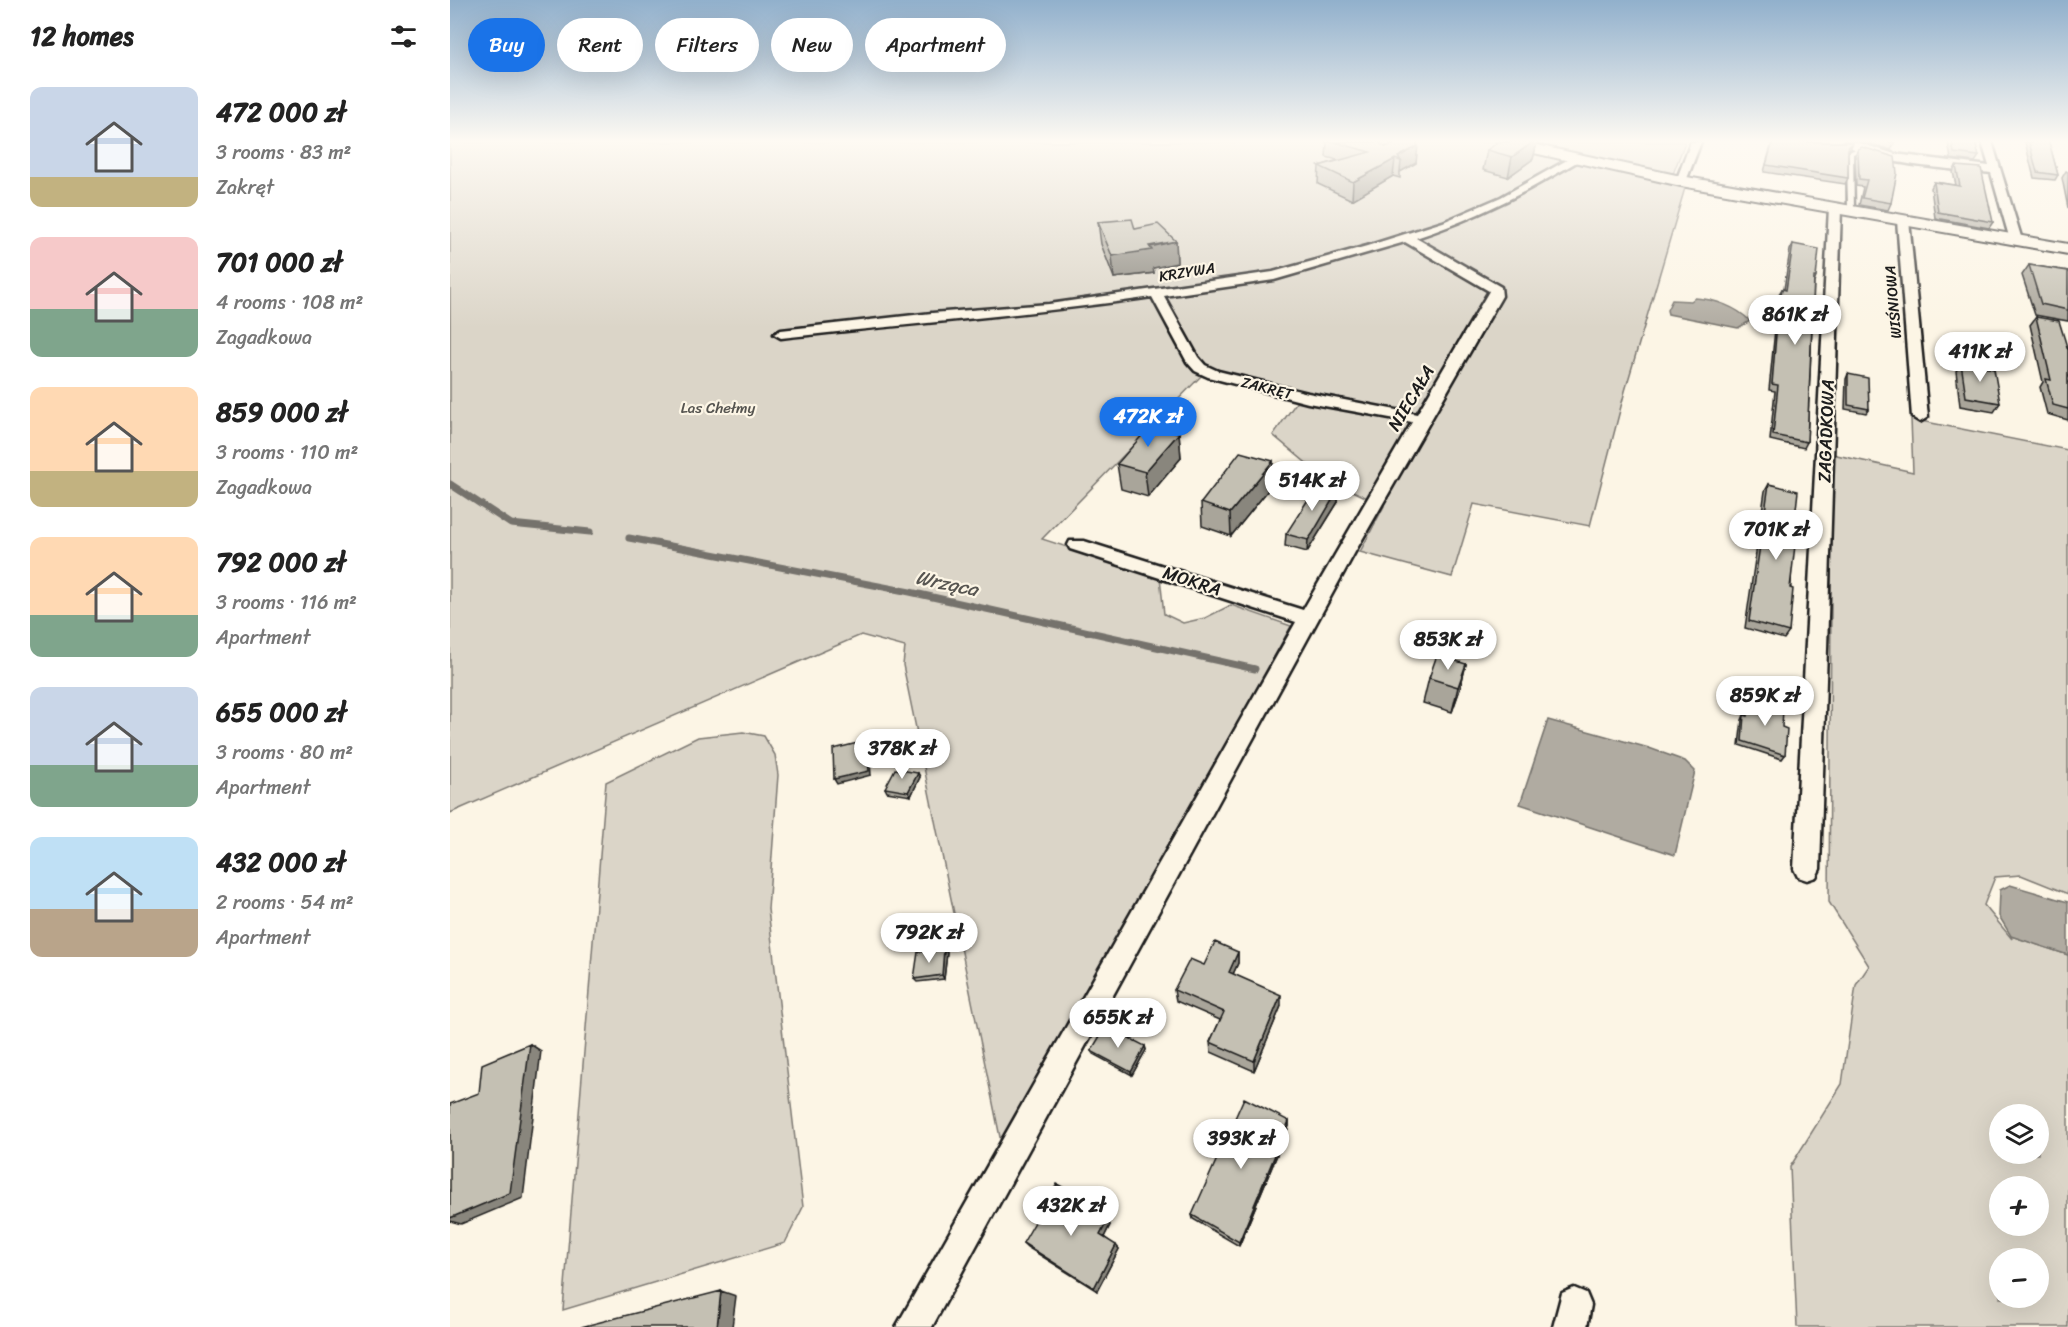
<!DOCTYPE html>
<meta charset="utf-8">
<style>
:root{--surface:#fff;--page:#f6f6f6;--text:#222;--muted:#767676;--accent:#1a73e8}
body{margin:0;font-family:Sriracha,sans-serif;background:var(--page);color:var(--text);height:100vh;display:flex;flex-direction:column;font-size:22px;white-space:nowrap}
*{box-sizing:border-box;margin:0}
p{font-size:20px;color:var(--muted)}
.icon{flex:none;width:33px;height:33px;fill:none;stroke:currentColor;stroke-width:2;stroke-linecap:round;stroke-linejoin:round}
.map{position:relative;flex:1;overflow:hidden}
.panel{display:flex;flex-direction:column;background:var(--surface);width:450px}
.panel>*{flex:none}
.top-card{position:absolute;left:18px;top:18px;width:570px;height:54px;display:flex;gap:12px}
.fabs{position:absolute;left:1539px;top:1104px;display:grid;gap:12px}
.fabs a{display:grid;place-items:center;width:60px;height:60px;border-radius:50%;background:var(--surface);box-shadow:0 6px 24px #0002;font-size:30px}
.price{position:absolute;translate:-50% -51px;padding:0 14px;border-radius:21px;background:#fff;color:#222;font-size:20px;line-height:39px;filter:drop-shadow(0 2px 3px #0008)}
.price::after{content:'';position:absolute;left:50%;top:36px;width:18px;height:14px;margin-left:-9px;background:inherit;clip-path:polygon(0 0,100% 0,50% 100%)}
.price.selected{background:var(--accent);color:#fff}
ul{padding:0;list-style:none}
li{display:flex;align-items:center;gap:18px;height:150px;padding:0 30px}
li span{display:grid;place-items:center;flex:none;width:168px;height:120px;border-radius:12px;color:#555}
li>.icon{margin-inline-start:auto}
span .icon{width:72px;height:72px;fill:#fffc;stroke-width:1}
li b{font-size:26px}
h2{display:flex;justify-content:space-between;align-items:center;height:72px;padding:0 30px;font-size:26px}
.chip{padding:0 21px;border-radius:27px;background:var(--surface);box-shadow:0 6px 24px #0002;font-size:21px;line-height:54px}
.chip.selected{background:var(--accent);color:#fff}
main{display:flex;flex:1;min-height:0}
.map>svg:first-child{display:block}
</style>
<main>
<section class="panel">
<h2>12 homes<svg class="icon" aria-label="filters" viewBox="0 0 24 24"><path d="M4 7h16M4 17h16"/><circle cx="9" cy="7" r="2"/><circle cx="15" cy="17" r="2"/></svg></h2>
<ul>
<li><span style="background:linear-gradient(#c9d6e8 75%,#c2b280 0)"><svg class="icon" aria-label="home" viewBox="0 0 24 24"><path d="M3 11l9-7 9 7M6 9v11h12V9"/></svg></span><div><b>472 000 zł</b><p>3 rooms · 83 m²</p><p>Zakręt</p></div></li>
<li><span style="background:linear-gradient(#f6c9c9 60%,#7fa58c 0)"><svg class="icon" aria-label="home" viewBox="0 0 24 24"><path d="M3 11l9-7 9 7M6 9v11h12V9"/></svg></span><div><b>701 000 zł</b><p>4 rooms · 108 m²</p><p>Zagadkowa</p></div></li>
<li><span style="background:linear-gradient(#ffd9b3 70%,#c2b280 0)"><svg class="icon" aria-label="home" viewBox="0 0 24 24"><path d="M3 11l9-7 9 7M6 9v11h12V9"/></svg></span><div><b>859 000 zł</b><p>3 rooms · 110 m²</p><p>Zagadkowa</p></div></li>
<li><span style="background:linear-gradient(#ffd9b3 65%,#7fa58c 0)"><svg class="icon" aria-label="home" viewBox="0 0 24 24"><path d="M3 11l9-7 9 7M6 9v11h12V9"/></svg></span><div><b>792 000 zł</b><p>3 rooms · 116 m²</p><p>Apartment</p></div></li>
<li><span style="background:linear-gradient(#c9d6e8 65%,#7fa58c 0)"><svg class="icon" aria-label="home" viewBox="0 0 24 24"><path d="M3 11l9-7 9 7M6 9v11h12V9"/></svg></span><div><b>655 000 zł</b><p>3 rooms · 80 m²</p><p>Apartment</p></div></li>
<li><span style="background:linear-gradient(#bfe0f5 60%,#b9a48a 0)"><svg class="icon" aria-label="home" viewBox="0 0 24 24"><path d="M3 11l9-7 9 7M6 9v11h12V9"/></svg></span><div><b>432 000 zł</b><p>2 rooms · 54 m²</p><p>Apartment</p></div></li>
</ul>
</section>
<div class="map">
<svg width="1618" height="1327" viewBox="0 0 1618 1327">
<rect width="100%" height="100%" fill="#fcf5e5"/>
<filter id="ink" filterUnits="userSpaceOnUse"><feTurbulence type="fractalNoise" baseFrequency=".0167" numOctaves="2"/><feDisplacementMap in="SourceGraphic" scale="12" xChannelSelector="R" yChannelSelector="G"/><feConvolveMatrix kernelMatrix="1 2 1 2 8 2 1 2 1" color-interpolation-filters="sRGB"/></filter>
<g filter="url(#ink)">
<path fill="#dbd5c8" stroke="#7c7872" stroke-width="1.5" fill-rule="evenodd" d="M0 142H1235L1223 174 1235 188 1175 391 1140 526 1024 504 1002 577 910 552 934 506 872 476 823 435 848 400 751 376 592 539 710 577 714 614 733 623 755 618 781 605 841 626 552 1147 453 665 455 647 411 635 0 813Z
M1461 419 1618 450V894L1571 875 1545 877 1534 905 1562 939 1561 936 1618 955V1327H1347L1340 1167 1392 1084 1406 985 1419 966 1379 902 1382 454 1463 472ZM1550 1114H1588V1154H1550ZM1550 1186H1588V1226H1550ZM1550 1258H1588V1298H1550Z
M293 732 314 736 325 755 328 775 318 909 353 1207 335 1243 113 1310 156 782 248 737Z"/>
<path fill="#b0aba1" stroke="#75726c" stroke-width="1.5" d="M1245 298C1264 299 1287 307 1300 321L1288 328 1218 314 1217 310 1222 300 1241 301Z
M1098 720 1199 748 1235 761 1245 771 1225 855 1070 804Z
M1560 885 1618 902V955L1561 936 1549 916 1550 890Z"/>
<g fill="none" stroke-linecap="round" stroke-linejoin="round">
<path stroke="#75726c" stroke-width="7" d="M0 484 61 524 140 532
M179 538 460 592 805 669"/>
<defs>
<path id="lane" d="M1410 147 1412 150 1403 154 1404 211 1401 213 1398 211 1397 153Z"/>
<path id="street" d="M1241 142H1251L1236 181 1231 184 1227 183 1226 181Z
M1394 142H1406L1445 154 1539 166 1532 142H1542L1572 240 1566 244 1560 240 1541 173C1507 169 1417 165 1394 142Z
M1126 155 1131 158 1130 160C1074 193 1028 218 966 238L1051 287 1052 296 905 552 482 1327H446L846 622 620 549 618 545 620 541H634L853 610 962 422 858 403 758 377 745 371 737 362 702 297C579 315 455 324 331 338L324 334 331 330 482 313 599 304 823 272 917 246 993 222 1051 197ZM955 242 1039 291 967 414 858 393 768 371 755 365 748 357 714 296 824 280Z
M1385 205 1391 208 1370 869 1366 877 1357 880 1348 877 1344 869 1379 208Z
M1453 217 1459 220 1478 417 1470 422 1462 417 1447 220Z
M1124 1288 1136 1293 1141 1305 1137 1327H1103L1112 1293Z"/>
<path id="secondary" d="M1046 142H1073L1231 176 1618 244V254L1231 186 1053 146Z"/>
</defs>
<use href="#lane" stroke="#1c1c1c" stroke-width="5"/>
<use href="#street" stroke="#1c1c1c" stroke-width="5"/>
<use href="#secondary" stroke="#1c1c1c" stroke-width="4"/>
<use href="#lane" fill="#fcf5e5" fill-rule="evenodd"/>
<use href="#street" fill="#fcf5e5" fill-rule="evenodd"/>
<use href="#secondary" fill="#fcf5e5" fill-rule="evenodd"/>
</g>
<path fill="#a9a59a" stroke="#1c1c1c" stroke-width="1.5" d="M875 142H949L966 163 950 172V178L943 176 902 200 868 184 869 166 888 160 876 157 877 143Z
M1049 142H1087L1083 159 1058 177 1033 170 1037 150Z
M1322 142H1402L1400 149 1398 151V178L1395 184 1314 172Z
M1414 142H1444V144L1441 150Z
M1498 142H1525L1529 156 1525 162 1501 159Z
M1575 142H1599L1608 175 1605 180 1584 178Z
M1408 149 1441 203 1438 210 1409 205 1413 187 1406 186 1405 155Z
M1506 166 1543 222 1539 228 1485 218 1481 188 1484 182 1506 185 1503 172Z
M1616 171 1618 172V208L1612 178Z
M648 222 685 229 726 241 727 263 703 268 704 273 664 278 651 244Z
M1343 244 1366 277 1364 283 1357 442 1354 448 1320 440 1325 391 1319 390 1325 329 1329 294 1332 289H1334L1340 250Z
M1579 265 1618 271V321L1585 315 1572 275Z
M1586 317 1618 350V420L1597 414 1590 387 1593 382 1580 325Z
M1511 363 1550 403 1544 412 1510 406 1506 371Z
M1398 374 1419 409 1416 413 1395 409 1396 379Z
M729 433 731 458 698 497 671 489 667 464Z
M823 461V484L781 536 752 526 751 503Z
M1319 484 1343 536 1339 632 1334 639 1295 628 1315 491Z
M888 490V502L857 552 835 546 836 534Z
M1016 664 1010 689 1002 712 973 703 979 678Z
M1300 699 1332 727 1335 755 1332 759 1289 745 1292 720 1294 715 1296 716 1297 703Z
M468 773 470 777 461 796 437 792 435 788Z
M788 952V963L783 974 831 1006 804 1071 761 1052 760 1042 770 1020 726 1001 724 990 754 965Z
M497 953 494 979 467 982 464 979Z
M695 1046 696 1050 682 1075 643 1054 641 1051Z
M839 1121V1126L789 1246 743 1219 742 1215Z
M625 1194 629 1199 626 1203 660 1225 654 1237 669 1249 647 1291 577 1247 573 1243Z"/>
<path fill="#89867d" stroke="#1c1c1c" stroke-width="1.5" d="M1083 142H1087L1083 159 1058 177 1062 157Z
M1403 143 1400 149 1395 153 1398 147Z
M968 146 966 163 950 172 951 161 948 157Z
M945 159 943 176 902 200 903 182Z
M726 241 727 263 703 268 704 273 664 278 662 256Z
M729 433 731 458 698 497 695 472Z
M823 461V484L781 536 780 513Z
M888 490V502L857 552 858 540Z
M1016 664 1010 689 1002 712 1008 687Z
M416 741 419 745 421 775 387 784 384 779Z
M468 773 470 777 461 796 458 792Z
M494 949 497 953 494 979 492 975Z
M788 952V963L779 983V972Z
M831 995V1006L804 1071V1061Z
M80 1044 91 1051 73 1198 11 1224 0 1221V1218Z
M695 1046 696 1050 682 1075 681 1072Z
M839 1121V1126L789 1246V1242Z
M625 1194 629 1199 625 1205 622 1201Z
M657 1221 660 1225 653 1239 650 1235Z
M666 1245 669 1249 647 1291 644 1288Z
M271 1291 286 1296 282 1327H267Z"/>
<path fill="#c4c0b3" stroke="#1c1c1c" stroke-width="1.5" d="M885 142H928L935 147 946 144 937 142H949L950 143 954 142H966L968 146 948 157 951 161 945 159 903 182 869 166 920 152Z
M1049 142H1083L1062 157 1037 150Z
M1323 142H1402L1403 143 1398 147V178L1316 165Z
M1502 142H1525L1529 156 1504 153Z
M1579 142H1599L1608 175 1587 172Z
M1412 147 1445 157 1447 173 1441 203 1412 198 1417 180 1409 179 1408 149Z
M1506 166 1531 168 1543 222 1488 212 1484 182 1510 186Z
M682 219 685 229 708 224 726 241 699 246 702 250 662 256 648 222Z
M1343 244 1369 249 1366 277H1364L1357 442 1323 435 1328 385 1322 384 1327 323 1332 289 1336 290Z
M1579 265 1618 271V310L1591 304Z
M1586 317 1609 321 1618 350V409L1603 405 1596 379 1601 380Z
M1511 363 1544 369 1550 403 1516 397Z
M1398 374 1418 378 1419 409 1398 405Z
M701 425 729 433 695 472 667 464Z
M790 452 823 461 780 513 751 503Z
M868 484 888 490 863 533 858 540 836 534Z
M1319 484 1348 491 1343 536 1346 537 1340 588 1343 589 1339 632 1299 621Z
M987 655 1016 664 1008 687 979 678Z
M1300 699 1333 709 1332 727 1337 729 1335 755 1292 741 1294 715 1298 716Z
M416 741 419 771 384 779 383 749Z
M445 769 468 773 458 792 435 788Z
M765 942 788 952 779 972 831 995 804 1061 760 1042 774 1012 724 990 740 959 754 965Z
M494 949 492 975 464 979 468 952Z
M656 1026 695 1046 681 1072 641 1051Z
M80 1044 60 1193 0 1218V1104L29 1093 32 1064Z
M794 1098 839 1121 789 1242 742 1215Z
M607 1184 625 1194 622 1201 657 1221 650 1235 666 1245 644 1288 573 1243Z
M271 1291 267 1327H131Z"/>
</g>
<linearGradient id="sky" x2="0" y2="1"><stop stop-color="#91b0cc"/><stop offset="0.43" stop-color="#fefaf3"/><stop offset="1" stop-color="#fefaf3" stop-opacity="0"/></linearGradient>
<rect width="1618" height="328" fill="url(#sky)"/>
<g text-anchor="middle" stroke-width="4.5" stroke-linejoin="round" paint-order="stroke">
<g font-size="15" fill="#1c1c1c" stroke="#fcf5e5">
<text transform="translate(737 272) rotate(-9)" y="5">KRZYWA</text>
<text transform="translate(1443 302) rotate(-95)" y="5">WIŚNIOWA</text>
<text transform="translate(817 388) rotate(14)" y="5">ZAKRĘT</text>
</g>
<g font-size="15" fill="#555450" stroke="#fcf5e5">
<text x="268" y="413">Las Chełmy</text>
</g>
<g font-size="18" fill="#1c1c1c" stroke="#fcf5e5">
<text transform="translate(961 398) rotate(-59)" y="6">NIECAŁA</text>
<text transform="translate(1376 431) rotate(-88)" y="6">ZAGADKOWA</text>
<text transform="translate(742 581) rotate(18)" y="6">MOKRA</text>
</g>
<g font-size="20" font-style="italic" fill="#575551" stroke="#fcf5e5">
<text transform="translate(497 583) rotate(12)" y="7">Wrząca</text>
</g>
</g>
</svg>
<div class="fabs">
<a><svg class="icon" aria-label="layers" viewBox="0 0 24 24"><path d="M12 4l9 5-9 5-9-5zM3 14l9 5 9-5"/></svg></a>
<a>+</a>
<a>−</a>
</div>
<b class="price" style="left:1345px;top:346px">861K zł</b>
<b class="price" style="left:1530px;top:383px">411K zł</b>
<b class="price selected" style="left:698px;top:448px">472K zł</b>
<b class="price" style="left:862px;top:512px">514K zł</b>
<b class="price" style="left:1326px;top:561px">701K zł</b>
<b class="price" style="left:998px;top:671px">853K zł</b>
<b class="price" style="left:1315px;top:727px">859K zł</b>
<b class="price" style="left:452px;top:780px">378K zł</b>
<b class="price" style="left:479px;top:964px">792K zł</b>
<b class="price" style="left:668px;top:1049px">655K zł</b>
<b class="price" style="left:791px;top:1170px">393K zł</b>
<b class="price" style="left:621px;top:1237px">432K zł</b>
<div class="top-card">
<a class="chip selected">Buy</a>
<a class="chip">Rent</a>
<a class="chip">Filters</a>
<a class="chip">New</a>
<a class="chip">Apartment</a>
</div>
</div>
</main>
